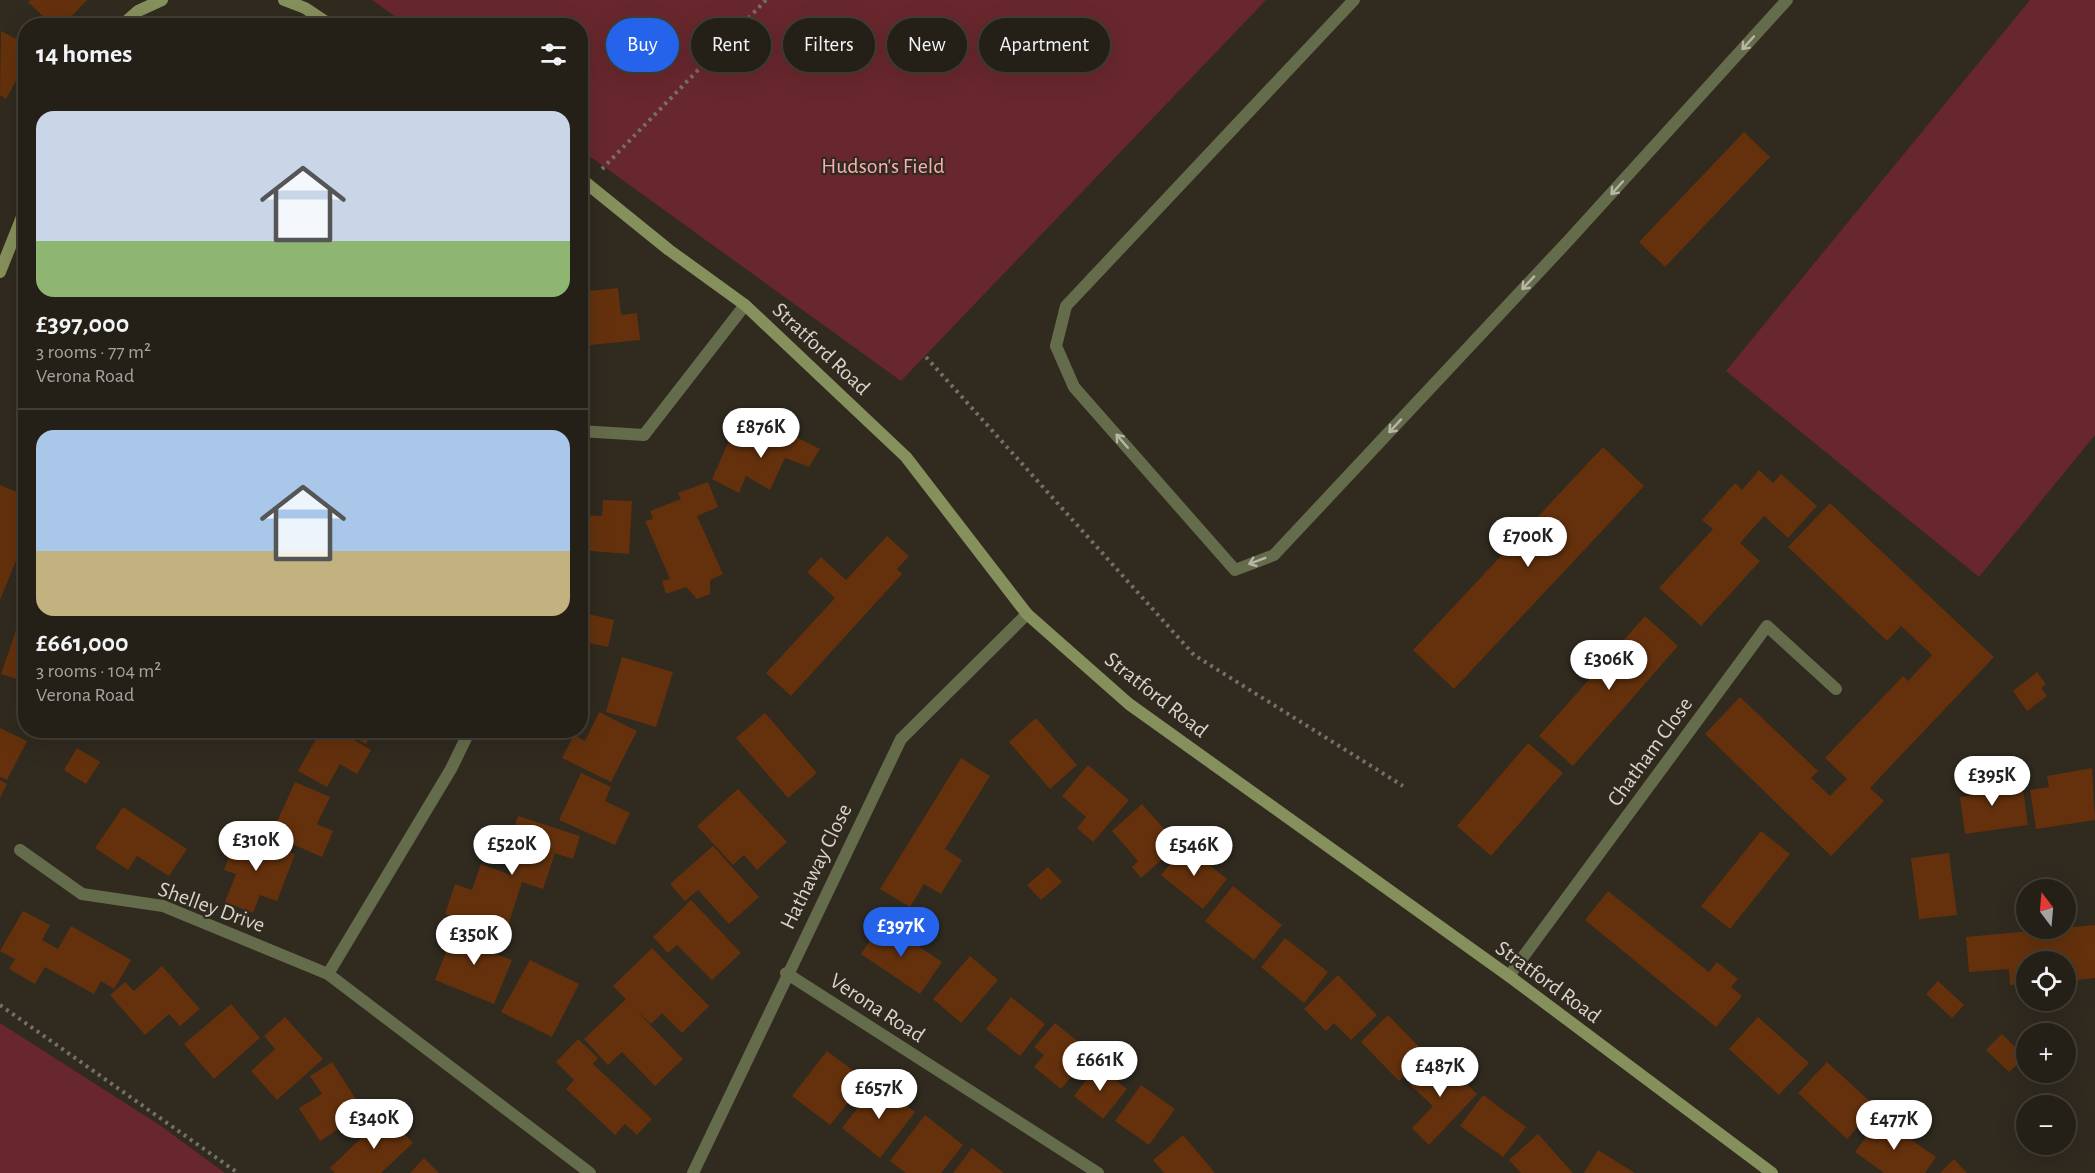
<!DOCTYPE html>
<meta charset="utf-8">
<style>
:root{--surface:#242017;--page:#302d24;--text:#f1f3f6;--muted:#a3a3a1;--line:#413e36;--accent:#2563eb}
body{margin:0;font-family:"Alegreya Sans",sans-serif;background:var(--page);color:var(--text);height:100vh;display:flex;flex-direction:column;font-size:22px;white-space:nowrap}
*{box-sizing:border-box;margin:0}
p{font-size:20px;color:var(--muted)}
.icon{flex:none;width:33px;height:33px;fill:none;stroke:currentColor;stroke-width:2;stroke-linecap:round;stroke-linejoin:round}
.map{position:relative;flex:1;overflow:hidden}
.side{position:absolute;left:18px;top:18px;width:570px;height:720px;display:flex;flex-direction:column;background:var(--surface);border-radius:24px;box-shadow:0 6px 24px #0002,0 0 0 2px var(--line)}
.side>*{flex:none}
.hud{position:absolute;left:606px;top:18px;width:570px;height:54px;display:flex;gap:12px}
.needle{width:39px;rotate:344deg}
.controls{position:absolute;left:2016px;top:879px;display:grid;gap:12px}
.controls a{display:grid;place-items:center;width:60px;height:60px;border-radius:50%;background:var(--surface);box-shadow:0 6px 24px #0002,0 0 0 2px var(--line);font-size:30px}
.price{position:absolute;translate:-50% -51px;padding:0 14px;border-radius:21px;background:#fff;color:#222;font-size:20px;line-height:39px;filter:drop-shadow(0 2px 3px #0008)}
.price::after{content:'';position:absolute;left:50%;top:36px;width:18px;height:14px;margin-left:-9px;background:inherit;clip-path:polygon(0 0,100% 0,50% 100%)}
.price.selected{background:var(--accent);color:#fff}
ul{padding:0;list-style:none}
li{display:grid;align-content:center;gap:12px;height:318px;padding:0 18px}
li+li{border-top:2px solid var(--line)}
li span{display:grid;place-items:center;height:186px;border-radius:18px;color:#555}
li>.icon{margin-inline-start:auto}
span .icon{width:108px;height:108px;fill:#fffc;stroke-width:1}
li b{font-size:26px}
h2{display:flex;justify-content:space-between;align-items:center;height:72px;padding:0 18px;font-size:26px}
.chip{padding:0 21px;border-radius:27px;background:var(--surface);box-shadow:0 6px 24px #0002,0 0 0 2px var(--line);font-size:21px;line-height:54px}
.chip.selected{background:var(--accent);color:#fff}
.map>svg:first-child{display:block}
</style>
<div class="map">
<svg width="2095" height="1173" viewBox="0 0 2095 1173">
<rect width="100%" height="100%" fill="#302a1f"/>
<path fill="#68272d" d="M372 0H1266L901 381 581 150 580 26 407 25Z
M2030 0H2095V435L1979 577 1726 371Z
M0 1023 161 1126 225 1173H0Z"/>
<path fill="#64310c" d="M30 0H87L62 26H53L28 2Z
M1 31 26 44V63L6 99 0 95Z
M1744 132 1770 157 1665 267 1639 242Z
M618 288 621 315 637 313 640 340 580 346V292Z
M771 428 787 438 790 434 820 449 809 467 785 458 770 490 746 476 739 493 712 479 728 443 734 444 743 429 764 443Z
M1603 447 1644 486 1454 689 1413 650Z
M1759 470 1773 483 1781 474 1817 506 1788 538 1764 516 1740 543 1760 561 1701 626 1659 588 1713 529 1702 520 1735 483 1742 490Z
M708 482 718 507 697 516 723 574 710 580V594L697 599 686 587 666 594 662 581 670 579 645 521 653 519 650 511 681 499 678 493Z
M0 485 26 496V536L0 600Z
M603 500 632 501 629 554 580 550V515L602 516Z
M1830 503 1994 657 1870 788 1884 801 1831 856 1705 734 1740 697 1818 771 1811 778 1830 796 1847 779 1825 758 1903 676 1908 681 1932 655 1901 626 1887 641 1788 547Z
M887 536 909 556 897 569 902 574 791 696 766 673 835 598 807 572 821 557 846 580Z
M580 612 614 620 608 647 580 641Z
M22 613 26 615V682L1 674Z
M1645 616 1678 646 1573 766 1539 736Z
M622 657 673 672 656 727 606 712Z
M2037 672 2046 684 2041 688 2047 696 2027 711 2013 691Z
M599 712 637 731 611 782 562 758 574 735 585 741Z
M765 713 817 773 788 798 736 738Z
M1036 718 1077 765 1050 789 1009 742Z
M0 728 27 741 7 780 0 777Z
M321 730H337L371 750 357 774 340 764 327 787 298 771Z
M341 730H374L366 744Z
M1528 743 1563 773 1491 856 1457 826Z
M77 748 100 762 86 784 64 770Z
M961 758 990 776 945 849 962 860 941 894 924 884 910 907 880 889Z
M1088 765 1129 800 1093 842 1077 828 1086 817 1062 796Z
M2092 768 2095 820 2036 829 2030 790 2049 787 2047 776Z
M581 773 611 787 605 801 630 813 615 845 559 820Z
M1995 773 1998 793 2023 789 2028 825 1965 834 1960 797 1975 795 1972 777Z
M0 780 7 784 0 798Z
M295 782 330 797 317 824 333 831 322 857 271 835Z
M738 789 787 842 757 870 744 855 733 865 697 826Z
M1142 804 1178 845 1141 878 1132 867 1138 861 1112 831Z
M123 807 187 849 169 876 137 856 128 870 95 848Z
M518 816 580 836 573 859 555 853 543 889 522 882 505 935 445 914 455 884 472 890 481 864 511 875 520 847 508 844Z
M1761 831 1790 854 1730 929 1701 906Z
M238 832 295 854 277 901 260 895 253 913 225 902 236 874 224 870Z
M1185 845 1227 879 1203 909 1161 875Z
M713 846 759 897 729 924 698 890 685 901 670 884Z
M1949 853 1957 915 1919 919 1911 858Z
M1048 867 1062 882 1041 900 1027 885Z
M1233 886 1282 925 1254 960 1205 921Z
M1608 891 1709 972 1717 962 1738 979 1731 987 1742 996 1716 1027 1585 920Z
M691 900 741 953 712 980 677 945 668 953 653 937Z
M23 911 50 925 42 940 58 949 71 926 131 960 114 989 101 981 94 994 45 967 35 984 9 969 15 959 0 951Z
M882 922 942 962 920 994 861 954Z
M2095 925V978L2066 981V962H2026V984L2010 985 2009 969 1969 972 1966 937Z
M456 927 497 943 493 953 512 960 494 1004 435 980Z
M1285 938 1328 972 1304 1003 1261 967Z
M652 948 709 1006 682 1033 662 1013 651 1024 636 1010 683 1059 655 1086 622 1052 608 1065 584 1039 626 999 613 986Z
M970 956 998 980 961 1023 933 999Z
M530 960 579 984 552 1037 501 1012Z
M162 966 200 1009 180 1026 169 1014 145 1035 110 995 125 982 134 991Z
M1338 975 1377 1015 1351 1040 1334 1023 1326 1031 1304 1009Z
M1938 981 1964 1005 1952 1018 1926 994Z
M1011 997 1045 1024 1020 1056 986 1029Z
M231 1004 260 1038 214 1079 184 1044Z
M1388 1015 1426 1054 1399 1081 1361 1042Z
M285 1017 323 1059 277 1100 251 1071 275 1049 264 1036Z
M1758 1017 1809 1063 1779 1095 1729 1049Z
M1055 1023 1091 1052 1061 1089 1034 1067 1044 1055 1034 1047Z
M2002 1034 2025 1057 2009 1072 1986 1050Z
M578 1039 598 1058 593 1064 652 1119 637 1135 625 1124 615 1135 566 1089 574 1080 556 1062Z
M827 1051 866 1080 830 1125 792 1096Z
M1437 1055 1477 1094 1429 1145 1412 1128 1433 1106 1409 1084Z
M332 1062 364 1112 320 1141 299 1108 322 1094 310 1076Z
M1827 1062 1876 1107 1847 1139 1798 1093Z
M1097 1066 1127 1089 1103 1119 1074 1096Z
M877 1083 915 1112 880 1158 842 1128Z
M1141 1085 1175 1109 1149 1145 1115 1121Z
M1483 1095 1526 1127 1503 1157 1460 1126Z
M386 1114 413 1143 381 1173H335L330 1168Z
M925 1115 963 1145 941 1173H906L890 1161Z
M1880 1118 1936 1157 1925 1173H1884L1855 1152Z
M1538 1134 1573 1173H1521L1509 1160Z
M1183 1135 1215 1173H1164L1153 1160Z
M972 1148 1004 1173H953Z
M1598 1150 1635 1173H1584Z
M424 1158 439 1173H410Z
M1954 1159 1967 1173H1940Z"/>
<g fill="none" stroke-linecap="round" stroke-linejoin="round">
<path stroke="#757067" stroke-width="4" stroke-dasharray="3 4.5" stroke-linecap="butt" d="M602 169 766 0
M926 357 1194 655 1403 786
M0 1005 238 1173"/>
<path stroke="#656c4b" stroke-width="12" d="M1354 0 1066 306 1056 346 1074 387 1235 570 1274 555 1568 241 1787 0
M1509 976 1767 626 1836 689"/>
<path stroke="#656c4b" stroke-width="12" d="M580 431 644 435 745 305
M20 850 82 894 163 906 328 974 590 1173
M786 973 1098 1173
M328 974 451 769 470 730
M693 1173 901 739 1027 614"/>
<path stroke="#86905c" stroke-width="12" d="M284 0 305 8 332 26
M121 26 138 11 162 0
M580 178 669 250 745 305 906 457 1027 614 1129 704 1509 976 1772 1173
M0 272 26 207"/>
</g>
<defs><path id="oneway-shaft" d="M-6 0H5M1.5-3L5.5 0L1.5 3" fill="none" stroke-width="1.6" stroke-linecap="round" stroke-linejoin="round" transform="scale(1.5)"/></defs>
<g stroke="#b6b5a6">
<use href="#oneway-shaft" transform="translate(1748 43) rotate(132)"/>
<use href="#oneway-shaft" transform="translate(1617 188) rotate(132)"/>
<use href="#oneway-shaft" transform="translate(1528 283) rotate(133)"/>
<use href="#oneway-shaft" transform="translate(1395 426) rotate(133)"/>
<use href="#oneway-shaft" transform="translate(1122 441) rotate(-131)"/>
<use href="#oneway-shaft" transform="translate(1257 561) rotate(159)"/>
</g>
<g text-anchor="middle" stroke-width="4.5" stroke-linejoin="round" paint-order="stroke">
<g font-size="22" fill="#f6afb0" stroke="#302a1f">
<text x="883" y="173">Hudson's Field</text>
</g>
<g font-size="22" fill="#d8d4cd" stroke="#302a1f">
<text transform="translate(822 348) rotate(43)" y="8">Stratford Road</text>
<text transform="translate(1157 694) rotate(38)" y="8">Stratford Road</text>
<text transform="translate(1649 751) rotate(-54)" y="8">Chatham Close</text>
<text transform="translate(815 866) rotate(-64)" y="8">Hathaway Close</text>
<text transform="translate(212 906) rotate(20)" y="8">Shelley Drive</text>
<text transform="translate(1549 981) rotate(36)" y="8">Stratford Road</text>
<text transform="translate(878 1007) rotate(33)" y="8">Verona Road</text>
</g>
</g>
</svg>
<div class="controls">
<a><svg class="needle" viewBox="-14 -14 28 28"><path d="M0-13l5 13h-10z" fill="#e53935"/><path d="M0 13l5-13h-10z" fill="#a3a3a1"/></svg></a>
<a><svg class="icon" aria-label="locate" viewBox="0 0 24 24"><circle cx="12" cy="12" r="6"/><path d="M12 2v4M12 18v4M2 12h4M18 12h4"/></svg></a>
<a>+</a>
<a>−</a>
</div>
<b class="price" style="left:761px;top:459px">£876K</b>
<b class="price" style="left:1528px;top:568px">£700K</b>
<b class="price" style="left:1609px;top:691px">£306K</b>
<b class="price" style="left:1992px;top:807px">£395K</b>
<b class="price" style="left:256px;top:872px">£310K</b>
<b class="price" style="left:512px;top:876px">£520K</b>
<b class="price" style="left:1194px;top:877px">£546K</b>
<b class="price selected" style="left:901px;top:958px">£397K</b>
<b class="price" style="left:474px;top:966px">£350K</b>
<b class="price" style="left:1100px;top:1092px">£661K</b>
<b class="price" style="left:1440px;top:1098px">£487K</b>
<b class="price" style="left:879px;top:1120px">£657K</b>
<b class="price" style="left:374px;top:1150px">£340K</b>
<b class="price" style="left:1894px;top:1151px">£477K</b>
<div class="hud">
<a class="chip selected">Buy</a>
<a class="chip">Rent</a>
<a class="chip">Filters</a>
<a class="chip">New</a>
<a class="chip">Apartment</a>
</div>
<section class="side">
<h2>14 homes<svg class="icon" aria-label="filters" viewBox="0 0 24 24"><path d="M4 7h16M4 17h16"/><circle cx="9" cy="7" r="2"/><circle cx="15" cy="17" r="2"/></svg></h2>
<ul>
<li><span style="background:linear-gradient(#c9d6e8 70%,#8fb573 0)"><svg class="icon" aria-label="home" viewBox="0 0 24 24"><path d="M3 11l9-7 9 7M6 9v11h12V9"/></svg></span><div><b>£397,000</b><p>3 rooms · 77 m²</p><p>Verona Road</p></div></li>
<li><span style="background:linear-gradient(#a9c7e8 65%,#c2b280 0)"><svg class="icon" aria-label="home" viewBox="0 0 24 24"><path d="M3 11l9-7 9 7M6 9v11h12V9"/></svg></span><div><b>£661,000</b><p>3 rooms · 104 m²</p><p>Verona Road</p></div></li>
</ul>
</section>
</div>
